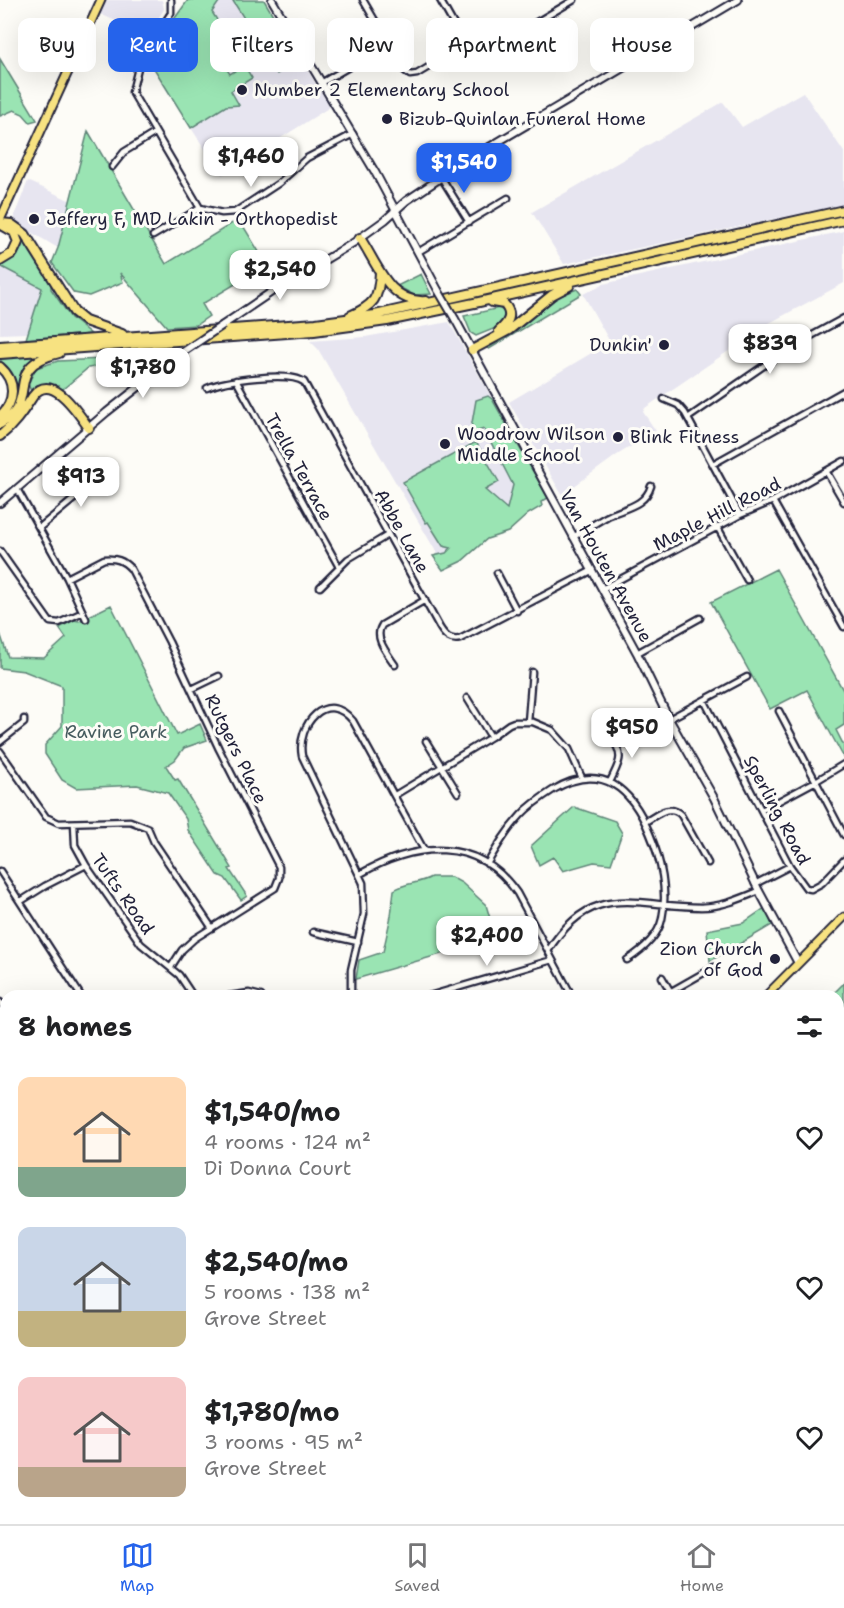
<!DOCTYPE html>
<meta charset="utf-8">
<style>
:root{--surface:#fff;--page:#f2f2f2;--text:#202124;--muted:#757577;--line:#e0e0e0;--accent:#2563eb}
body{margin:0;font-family:"Shantell Sans",sans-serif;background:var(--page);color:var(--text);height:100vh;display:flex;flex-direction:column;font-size:22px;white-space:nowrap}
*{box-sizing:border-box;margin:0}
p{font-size:20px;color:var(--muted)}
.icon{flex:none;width:33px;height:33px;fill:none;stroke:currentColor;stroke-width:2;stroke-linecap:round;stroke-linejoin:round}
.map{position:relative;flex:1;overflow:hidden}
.details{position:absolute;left:0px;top:990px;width:844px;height:534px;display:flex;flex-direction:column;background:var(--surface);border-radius:18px 18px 0 0;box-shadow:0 6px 24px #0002}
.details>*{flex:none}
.guide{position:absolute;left:18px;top:18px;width:808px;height:54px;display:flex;gap:12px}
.price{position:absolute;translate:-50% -51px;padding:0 14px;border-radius:12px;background:#fff;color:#222;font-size:20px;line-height:39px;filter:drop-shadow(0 2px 3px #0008)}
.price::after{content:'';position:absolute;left:50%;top:36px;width:18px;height:14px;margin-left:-9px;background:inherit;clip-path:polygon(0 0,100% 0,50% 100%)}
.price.on{background:var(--accent);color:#fff}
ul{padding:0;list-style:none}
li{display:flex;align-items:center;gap:18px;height:150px;padding:0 18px}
li span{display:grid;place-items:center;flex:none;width:168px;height:120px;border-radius:12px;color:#555}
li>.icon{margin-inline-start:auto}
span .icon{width:72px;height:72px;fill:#fffc;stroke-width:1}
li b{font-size:26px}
h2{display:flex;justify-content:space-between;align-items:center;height:72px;padding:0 18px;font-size:26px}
.pill{padding:0 21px;border-radius:12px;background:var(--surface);box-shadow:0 6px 24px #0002;font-size:21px;line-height:54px}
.pill.on{background:var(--accent);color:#fff}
.menu{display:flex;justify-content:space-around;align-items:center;height:84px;border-top:2px solid var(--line);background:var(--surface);font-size:16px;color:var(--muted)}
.menu a{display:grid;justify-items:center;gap:3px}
.menu .on{color:var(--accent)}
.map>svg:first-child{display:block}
</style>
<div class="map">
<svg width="844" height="1524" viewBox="0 0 844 1524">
<rect width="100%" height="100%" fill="#fdfcf7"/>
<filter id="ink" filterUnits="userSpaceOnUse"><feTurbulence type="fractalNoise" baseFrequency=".0167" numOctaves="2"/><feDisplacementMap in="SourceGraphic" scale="12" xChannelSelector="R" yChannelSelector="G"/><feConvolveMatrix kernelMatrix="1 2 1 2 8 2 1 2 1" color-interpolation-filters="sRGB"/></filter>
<g filter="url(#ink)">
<path fill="#e7e5f0" d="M106 0H162L164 9 148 35 100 14Z
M188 0H216L219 2 223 0H264L330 107 222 175 170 96 147 57Z
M803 92 844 152V204L564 264 532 212 723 102 742 127Z
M28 181 71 201 58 248 24 228 15 221V214Z
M844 231V283L732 343 730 350 645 408 643 412 656 431 617 455 562 495 509 402 610 342 583 294 603 284Z
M0 265 43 288 28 333 0 334Z
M449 322 548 498 442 562 318 349 310 341 365 337Z"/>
<path fill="#9ae4b3" stroke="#5e8377" stroke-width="1.5" d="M188 0H216L219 2 212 12 235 49 220 59 230 74 244 65 252 78 231 91 239 105 226 106 191 128 147 57Z
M235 0H264L279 25 275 31 254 34 233 1Z
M283 39 288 40 300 59 277 74 268 57C275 51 276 44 283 39Z
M0 59 37 120 30 122 23 114 14 110 0 116Z
M88 131 166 264 239 219 267 265 202 304 209 316 196 325 167 327 120 273 123 282 89 296 74 293 52 263 58 248Z
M24 238 51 285V289L71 318 91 334 26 339 42 288 0 266C14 259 22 254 24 238Z
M421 274 431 294 414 295 397 286Z
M577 289 581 294 489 349 486 347 552 299Z
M499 308 504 312 505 320 501 326 476 336 471 333 464 316Z
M43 355C18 367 22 383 15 407L13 405C17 394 16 381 8 371 5 365 1 364 0 359Z
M125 358 118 364 88 368 63 389 55 386 42 385 32 393 28 384 36 368 58 361Z
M488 396 492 399 548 498 541 502 542 506 528 514 508 532 487 539 462 561 443 570 433 556 446 553 451 548 443 546 428 522 426 523 403 482 476 442 499 482 485 490 507 509 513 485 484 429 470 434 476 400Z
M776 569 844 692V725L836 730 844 746V758L807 690 770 709 711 602Z
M111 605 177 735 200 724 207 740 184 748 175 760 166 766 175 780 178 779 232 868 229 869 247 896 241 900 225 878 218 875 188 830 186 819 168 793 137 785 76 788 62 780 45 754V745L62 726V686L24 671 0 668V633L8 657 44 658 66 638 59 628 74 620 79 621Z
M574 807 615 821 622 833 611 864 594 862 563 871 553 857 539 865 531 846Z
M431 877H451L462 883 486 905 496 938 356 979 359 960 383 952 391 916 394 890C406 882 419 884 431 877Z
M765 908 772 925 710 961 707 930 743 923Z
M844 983V1524H301L294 1518H838V996H831Z"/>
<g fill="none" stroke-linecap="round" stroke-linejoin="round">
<defs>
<path id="street" d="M171 0V13L140 60 132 92 200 208
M363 0 404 70 410 75 417 74 465 45
M440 0 467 48 473 54 479 56 574 0
M35 42 40 38 47 37 79 50
M323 82 388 44
M112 167 124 152 155 133
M441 177 469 222
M153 236 200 208 222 213 235 212 279 183 307 158 353 134
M418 252 508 198
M236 380 339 567
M207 388C225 380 289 371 304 382L440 628C445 636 450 641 460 639L591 571
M664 399 678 405 685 413 740 515
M688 418 791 347 844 318
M713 464 844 391
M826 471 844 502
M17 489 67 578 86 619
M773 501 844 627
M39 528 98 479 111 472
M718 528 747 580
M573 537C584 531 595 523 606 517 622 508 645 507 651 486
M0 551 50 622 59 623 83 612
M497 573 517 611
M67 578 104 559C116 558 123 560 131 569L169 642 219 749 279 867V878L275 888 194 939 182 950 171 967
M320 587 348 559 388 535
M602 589 740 515 773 501 844 461
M637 653 700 618
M395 665C388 654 373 638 382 625L425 600
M192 689 219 676
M467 698 491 737
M704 700 790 866 806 888 811 889 822 883 844 860
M779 711 844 835
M669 719 747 677
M528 722 532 672
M426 741 458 793
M0 742 24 723V719
M0 751 46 817 59 823 130 821 148 828 154 842 212 928
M610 782C619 762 625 758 612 738
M395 795 491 737 509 724 514 722H533L552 730 569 749 582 778
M762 810 816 781 844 764
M645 822C657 815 670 803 681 815L708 863
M74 823 75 845 86 865 141 944 179 975 193 996
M487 864C497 847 507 830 521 815 530 805 542 797 553 790 602 761 632 789 650 834 661 860 668 892 662 919 658 937 641 951 627 960
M0 871 81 996
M360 874C414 843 477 835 517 893L572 996
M755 884 790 866
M21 901 45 886 86 865
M313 932 358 942
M548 951C592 881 632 906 701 907 721 907 740 899 759 891
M662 977 673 996
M670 992 714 967
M229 996 249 993 261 996
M351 996V970L364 914 363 883 302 756C296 725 327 688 353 721L424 850
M429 996 552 960
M0 1002 6 1010
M0 1102 6 1110
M0 1230 6 1222
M0 1297 6 1301
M838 1338 844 1339
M0 1376 6 1381
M838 1426 844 1415
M0 1456 6 1461
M79 1518 87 1524
M177 1518 185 1524
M4 1524 8 1518
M269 1524 275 1519
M798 1524 800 1518"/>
<path id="secondary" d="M272 0 375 172 438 290
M455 319 637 653 669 719 714 798 759 891 798 963
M223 325 270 293 353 243 385 220 406 201 469 159 738 0
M0 503 107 412 183 352"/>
<path id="primary" d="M0 220 101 0
M766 996 844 917
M236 1524 241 1518"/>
<path id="highway" d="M0 223 11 224 25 234 74 312 85 321 122 334
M360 238C377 263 389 304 426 301
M0 261 13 253 18 242 14 232 2 225
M492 302 504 304C514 315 508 323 499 331
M350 316C374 305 379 299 380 272
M0 346 316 323 375 315 844 210
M472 350 509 330 552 295 569 286
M0 354 314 331 387 321 479 302 844 220
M0 367C16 381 16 401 0 416
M0 424C42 400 0 367 59 353
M0 436C15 424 23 411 33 396 52 370 79 415 89 428"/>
</defs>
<use href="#street" stroke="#22223b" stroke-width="9"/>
<use href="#secondary" stroke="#22223b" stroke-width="10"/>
<use href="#primary" stroke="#22223b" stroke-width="11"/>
<use href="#highway" stroke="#22223b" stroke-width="12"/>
<use href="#street" stroke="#fdfcf7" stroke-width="4.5"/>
<use href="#secondary" stroke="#fdfcf7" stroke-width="6"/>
<use href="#primary" stroke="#f7e281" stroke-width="7"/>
<use href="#highway" stroke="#f7e281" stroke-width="8"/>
<defs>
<path id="secondary-bridge" d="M438 290 455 319
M183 352 223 325"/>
</defs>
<use href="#secondary-bridge" stroke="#22223b" stroke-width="10" stroke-linecap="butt"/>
<use href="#secondary-bridge" stroke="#fdfcf7" stroke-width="6"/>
</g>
</g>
<g fill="#22223b" stroke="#fdfcf7" stroke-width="2">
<circle cx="242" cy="90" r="6"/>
<circle cx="387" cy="119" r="6"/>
<circle cx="34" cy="219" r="6"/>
<circle cx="664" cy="345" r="6"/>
<circle cx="618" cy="437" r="6"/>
<circle cx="445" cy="444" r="6"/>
<circle cx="775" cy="959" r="6"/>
</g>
<g text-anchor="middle" stroke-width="6" stroke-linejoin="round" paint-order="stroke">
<g font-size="18" fill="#22223b" stroke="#fdfcf7" text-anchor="start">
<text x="254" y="96">Number 2 Elementary School</text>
<text x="399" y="125">Bizub-Quinlan Funeral Home</text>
<text x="46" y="225">Jeffery F, MD Lakin - Orthopedist</text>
<text x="652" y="351" text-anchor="end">Dunkin'</text>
<text x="457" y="440">Woodrow Wilson<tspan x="457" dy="21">Middle School</tspan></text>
<text x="630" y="443">Blink Fitness</text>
<text x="763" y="955" text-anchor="end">Zion Church<tspan x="763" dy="21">of God</tspan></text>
</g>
<g font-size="18" fill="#22223b" stroke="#fdfcf7">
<text transform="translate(299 467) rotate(61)" y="6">Trella Terrace</text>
<text transform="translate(717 514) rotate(-27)" y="6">Maple Hill Road</text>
<text transform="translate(402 531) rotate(61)" y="6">Abbe Lane</text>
<text transform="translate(606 566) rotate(61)" y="6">Van Houten Avenue</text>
<text transform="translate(236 749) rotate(64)" y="6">Rutgers Place</text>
<text transform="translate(777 810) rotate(62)" y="6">Sperling Road</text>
<text transform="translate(123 894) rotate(55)" y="6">Tufts Road</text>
</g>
<g font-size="18" fill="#465c5f" stroke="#fdfcf7">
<text x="116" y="738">Ravine Park</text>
</g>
</g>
</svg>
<b class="price" style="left:251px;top:188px">$1,460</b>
<b class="price on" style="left:464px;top:194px">$1,540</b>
<b class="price" style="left:280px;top:301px">$2,540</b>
<b class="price" style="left:770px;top:375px">$839</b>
<b class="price" style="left:143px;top:399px">$1,780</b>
<b class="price" style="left:81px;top:508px">$913</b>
<b class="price" style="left:632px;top:759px">$950</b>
<b class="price" style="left:487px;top:967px">$2,400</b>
<div class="guide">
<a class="pill">Buy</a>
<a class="pill on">Rent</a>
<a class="pill">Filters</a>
<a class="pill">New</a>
<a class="pill">Apartment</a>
<a class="pill">House</a>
</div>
<section class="details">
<h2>8 homes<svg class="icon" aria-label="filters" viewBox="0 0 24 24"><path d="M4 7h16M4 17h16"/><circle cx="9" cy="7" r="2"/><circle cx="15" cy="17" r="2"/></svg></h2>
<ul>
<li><span style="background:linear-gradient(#ffd9b3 75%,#7fa58c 0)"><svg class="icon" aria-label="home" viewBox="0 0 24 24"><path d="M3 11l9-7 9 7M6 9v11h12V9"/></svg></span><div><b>$1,540/mo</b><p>4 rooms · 124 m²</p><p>Di Donna Court</p></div><svg class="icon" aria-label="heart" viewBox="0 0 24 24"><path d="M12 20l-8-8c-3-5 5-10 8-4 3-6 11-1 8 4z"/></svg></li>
<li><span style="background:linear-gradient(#c9d6e8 70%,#c2b280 0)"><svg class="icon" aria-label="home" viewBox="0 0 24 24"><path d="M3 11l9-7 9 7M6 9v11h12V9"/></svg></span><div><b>$2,540/mo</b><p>5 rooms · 138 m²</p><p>Grove Street</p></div><svg class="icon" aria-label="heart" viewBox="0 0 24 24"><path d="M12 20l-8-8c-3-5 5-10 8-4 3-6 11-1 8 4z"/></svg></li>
<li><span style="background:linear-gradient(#f6c9c9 75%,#b9a48a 0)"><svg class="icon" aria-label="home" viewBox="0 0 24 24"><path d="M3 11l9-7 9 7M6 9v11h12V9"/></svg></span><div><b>$1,780/mo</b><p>3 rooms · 95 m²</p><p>Grove Street</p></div><svg class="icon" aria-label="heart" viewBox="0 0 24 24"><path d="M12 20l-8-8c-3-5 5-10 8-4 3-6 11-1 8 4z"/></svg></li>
</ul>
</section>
</div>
<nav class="menu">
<a class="on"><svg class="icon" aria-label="map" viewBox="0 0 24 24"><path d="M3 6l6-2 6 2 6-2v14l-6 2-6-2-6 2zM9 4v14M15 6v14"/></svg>Map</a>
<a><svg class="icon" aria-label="saved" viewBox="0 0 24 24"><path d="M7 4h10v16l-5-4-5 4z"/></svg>Saved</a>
<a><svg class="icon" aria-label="home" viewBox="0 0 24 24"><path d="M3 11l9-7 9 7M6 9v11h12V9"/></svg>Home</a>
</nav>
